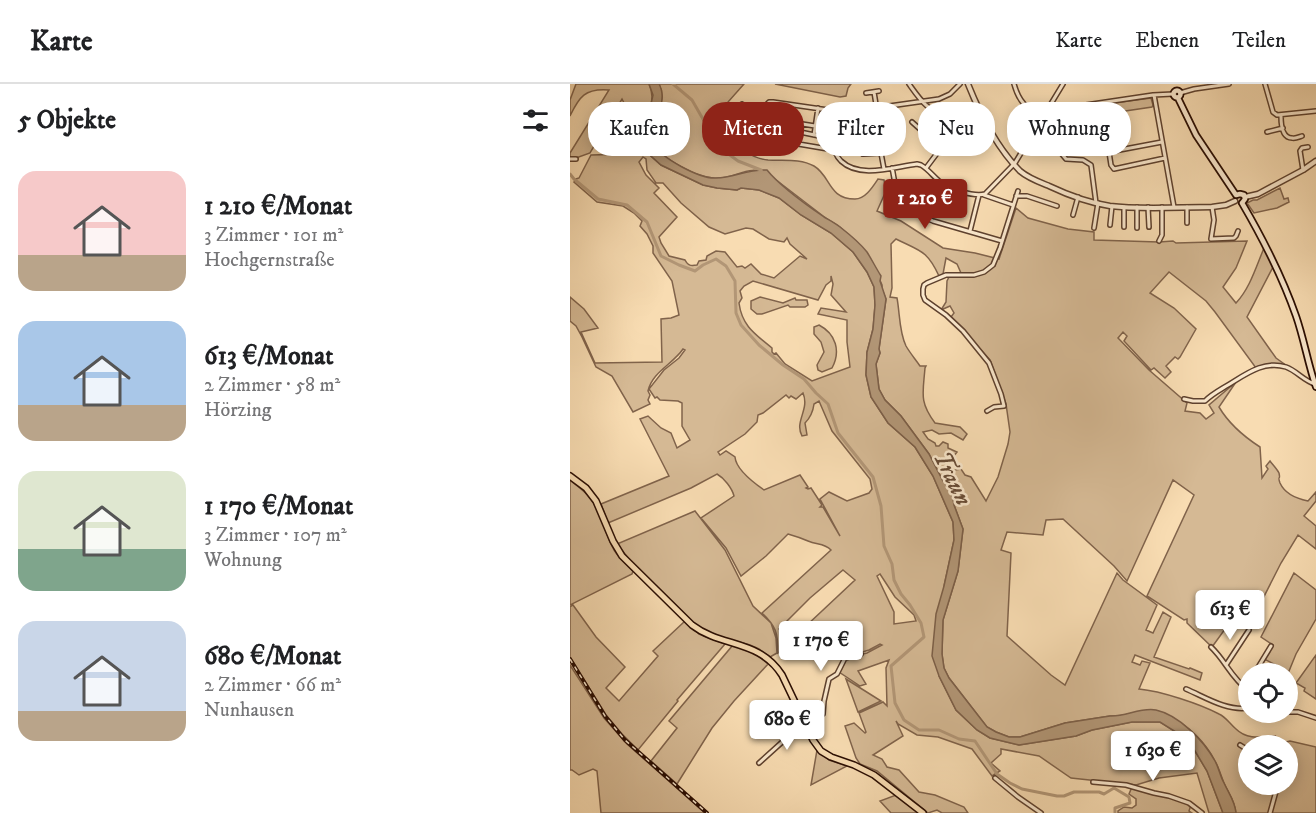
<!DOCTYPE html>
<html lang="de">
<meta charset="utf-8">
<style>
:root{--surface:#fff;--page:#f6f6f6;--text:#202124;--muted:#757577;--line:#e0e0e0;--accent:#8f2418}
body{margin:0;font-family:"IM FELL DW Pica",serif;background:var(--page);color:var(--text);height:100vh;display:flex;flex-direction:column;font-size:22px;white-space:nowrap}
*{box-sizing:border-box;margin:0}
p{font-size:20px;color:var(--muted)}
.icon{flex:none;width:33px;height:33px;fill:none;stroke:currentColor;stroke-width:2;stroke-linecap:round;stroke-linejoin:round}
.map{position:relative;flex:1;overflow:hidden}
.panel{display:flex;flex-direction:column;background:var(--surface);width:570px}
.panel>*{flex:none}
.hud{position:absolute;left:18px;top:18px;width:570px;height:54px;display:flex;gap:12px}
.fabs{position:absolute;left:668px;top:579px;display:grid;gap:12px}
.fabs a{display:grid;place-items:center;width:60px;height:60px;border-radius:50%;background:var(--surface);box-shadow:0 3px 15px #0003;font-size:30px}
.price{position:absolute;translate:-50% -51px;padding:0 14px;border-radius:6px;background:#fff;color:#222;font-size:20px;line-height:39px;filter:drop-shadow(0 2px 3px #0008)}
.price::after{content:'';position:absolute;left:50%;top:36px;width:18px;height:14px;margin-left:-9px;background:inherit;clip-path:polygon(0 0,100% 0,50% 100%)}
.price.on{background:var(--accent);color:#fff}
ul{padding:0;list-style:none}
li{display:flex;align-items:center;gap:18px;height:150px;padding:0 18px}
li span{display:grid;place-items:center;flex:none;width:168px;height:120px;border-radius:18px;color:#555}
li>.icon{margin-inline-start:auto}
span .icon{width:72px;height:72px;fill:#fffc;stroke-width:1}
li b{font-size:26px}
h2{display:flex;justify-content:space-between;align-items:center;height:72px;padding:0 18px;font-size:26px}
.pill{padding:0 21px;border-radius:24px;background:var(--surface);box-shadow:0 3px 15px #0003;font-size:21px;line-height:54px}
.pill.on{background:var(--accent);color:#fff}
header{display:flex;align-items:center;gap:36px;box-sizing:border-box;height:84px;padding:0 30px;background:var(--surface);border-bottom:2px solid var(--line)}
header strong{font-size:28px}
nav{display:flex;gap:33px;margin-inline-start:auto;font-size:21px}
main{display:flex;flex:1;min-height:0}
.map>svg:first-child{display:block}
</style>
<header>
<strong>Karte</strong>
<nav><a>Karte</a><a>Ebenen</a><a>Teilen</a></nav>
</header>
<main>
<section class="panel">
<h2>5 Objekte<svg class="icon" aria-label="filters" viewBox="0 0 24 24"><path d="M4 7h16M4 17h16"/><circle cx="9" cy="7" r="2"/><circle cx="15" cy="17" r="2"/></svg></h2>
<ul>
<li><span style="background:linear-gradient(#f6c9c9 70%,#b9a48a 0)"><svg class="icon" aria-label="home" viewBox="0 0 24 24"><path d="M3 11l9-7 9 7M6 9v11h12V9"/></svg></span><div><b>1 210 €/Monat</b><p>3 Zimmer · 101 m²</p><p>Hochgernstraße</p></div></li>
<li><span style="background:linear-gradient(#a9c7e8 70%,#b9a48a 0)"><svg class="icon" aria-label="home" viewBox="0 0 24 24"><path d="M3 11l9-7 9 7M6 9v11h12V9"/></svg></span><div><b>613 €/Monat</b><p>2 Zimmer · 58 m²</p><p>Hörzing</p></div></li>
<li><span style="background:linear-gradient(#dfe7d0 65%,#7fa58c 0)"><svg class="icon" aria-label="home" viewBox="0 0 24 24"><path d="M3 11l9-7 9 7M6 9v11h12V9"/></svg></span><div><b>1 170 €/Monat</b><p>3 Zimmer · 107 m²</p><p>Wohnung</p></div></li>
<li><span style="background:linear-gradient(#c9d6e8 75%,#b9a48a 0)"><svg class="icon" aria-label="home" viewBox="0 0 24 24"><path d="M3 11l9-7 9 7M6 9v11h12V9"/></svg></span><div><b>680 €/Monat</b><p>2 Zimmer · 66 m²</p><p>Nunhausen</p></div></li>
</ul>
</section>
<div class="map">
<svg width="746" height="729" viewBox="0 0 746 729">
<rect width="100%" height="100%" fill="#f8dcb2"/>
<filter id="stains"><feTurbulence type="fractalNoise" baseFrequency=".00333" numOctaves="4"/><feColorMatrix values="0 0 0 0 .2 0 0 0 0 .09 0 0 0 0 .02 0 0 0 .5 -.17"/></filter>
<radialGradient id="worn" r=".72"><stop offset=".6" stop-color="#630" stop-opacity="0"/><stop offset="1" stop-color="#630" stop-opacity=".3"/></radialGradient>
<path fill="#d5b994" stroke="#80634b" stroke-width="1.5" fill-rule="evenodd" d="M6 0H79C86 15 80 27 69 39L72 64 91 81 133 101 147 104 167 106 171 104 189 106 209 114 231 131 261 149 283 168 297 188 304 203 305 221 303 245 297 268 296 291 301 313 318 339 345 363 363 392 383 438 384 456 374 502 369 592 386 626 407 646 420 654 449 661 506 652 522 646 562 638H590L614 653 625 667 637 687 653 729H639L627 689 589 694 566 701 501 694 469 672 431 665V670L421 679 430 687 422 692 402 665 368 653 347 651 328 640 326 637 333 652 303 671 312 675 317 683 329 686 349 708 365 711 394 723 398 729H372L367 726 358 729 307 687 290 680 286 674 275 642 284 639 295 649 296 648 289 629 313 618 317 622 316 584 319 576 288 587 296 600 290 602 269 588 276 574 297 569 312 561 310 560 299 566 286 570 280 563 274 561 262 566 261 565 258 568 251 563 241 573 228 560 223 558 208 569C208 549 206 542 192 529L261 466C254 459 247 461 238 457 231 454 225 452 218 450L196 472 171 492 156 464 131 434 164 412C162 404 154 394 147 390L121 404 38 439 31 420 99 392 70 335 78 332 91 344 101 349 107 364 120 356 112 342V319L108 317 90 316 87 313 85 314 79 305 94 286 109 274 115 266 113 265C103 280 82 288 78 307L80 311 78 316 80 320 63 328 42 292 26 283 12 253 6 242 0 237V213L14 225 28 244 11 248 25 279 92 278 91 235 101 234 109 231 102 197 83 169V162L77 150 70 142 72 137 64 129 53 122 27 118 4 98 6 95 9 94 21 71 57 70 56 65 55 21 52 15 20 69 6 74H0V69L39 6C15 4 9 13 0 32V16ZM73 73 76 75 77 86 86 99H93L111 119 139 143 155 150 176 144 183 145 199 155 214 158 217 154 220 160 237 175 230 172 204 194 191 190 181 180 175 184 172 182 167 183 155 168 146 167 137 172 136 176 129 177 127 181C121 182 118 182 115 176L99 172 91 159 89 153 107 133 84 109 89 104 76 91 69 78ZM261 192 263 200 261 211 276 228 251 224 248 230 277 236V258L280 283 242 297 215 280 206 269 204 270 202 268V264C185 250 172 242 169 219L172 214 170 207 174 202 183 197 248 216 256 201 261 197ZM233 309C240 326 224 337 232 352L237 351 235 339C241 333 243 328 244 320L249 317 262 347 300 395 302 405 299 409 277 417 259 408 250 415 270 452 253 423H250L252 421 241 404 238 405 236 404 238 403 230 391 194 406C184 399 166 386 165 373L156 367 150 371 148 368 175 350 187 338 188 331 193 329 216 311 219 314 221 312 226 315ZM273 486 285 496 221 556 209 545 240 514ZM310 490 325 513 344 531 346 537 324 540V528L307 492Z
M89 0H174L158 18 153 47C165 61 179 74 198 76 213 77 230 74 244 82 261 92 258 115 285 115 295 115 302 104 308 95L314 96 316 107 307 127 331 137 373 164 405 169 429 175 446 124 458 134 498 145 524 148V156L589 158 603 157 606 159 677 157 666 184 653 203 666 219C680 204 686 183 694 164L703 183 677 233 706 274 720 284 709 281 686 284 645 228 636 217 599 188 580 209 604 224 626 245 610 273 608 275 605 273 596 282 601 288 595 294 584 284 581 286 554 257 557 252 553 248 548 254 579 286 617 319 615 327 630 329 636 335 644 329 639 321 666 298 649 323C659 340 673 352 690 363L692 394 698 385 696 382 700 377C703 381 707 385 709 389 711 398 707 390 710 399 715 410 728 415 738 417L746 408V417L734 432 746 442V465L728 451 711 479 678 544 663 534 642 563 617 539V535L614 536 577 512 624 411 603 396 557 497 544 482 493 435 476 436 473 451 437 448 431 466 441 469 437 552 481 591 495 601 547 489 553 496 587 521 576 546 583 549 593 528 601 533 584 573 619 585 620 584 632 589 630 596 565 571 562 578 570 581 572 577 580 579 569 605C591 607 630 620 649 630 656 633 660 640 666 645 677 656 691 653 705 652L700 661 678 662V700H717V662L704 661 720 657 746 663V729H666C665 717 659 710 654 699 651 692 649 684 645 677 635 658 618 642 599 632 595 630 590 627 586 627 570 625 555 633 540 632L495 639 450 653H439L426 648 417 643 379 594 374 584 372 570 373 536 388 487 393 445 384 421 383 414 380 406 373 397 359 370 331 332 315 316 309 305 306 280 310 269 309 265 316 215 312 205V201L301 176 287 158 270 143 257 135 201 92C177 77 166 97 143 94 126 93 93 75 84 61 81 56 79 48 81 43 82 42 84 41 84 39 85 38 84 36 84 35 88 21 97 16 89 0ZM326 155C350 167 357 166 369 192L373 190 376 174 387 180 391 189 395 192 379 193 377 197 376 218 371 226 380 222 384 229 381 233 420 276 436 320 440 348 438 360 428 393 416 417 401 393 395 391 391 385 385 386 378 384 376 375 383 373 387 368 378 364V360L373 358 369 362H366L365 359 358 355 353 348 362 346 369 350 381 349 393 356 397 350 390 343 365 339C349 318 353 309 355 284L356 282H350C346 276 340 269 336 262 329 248 330 230 327 214L320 213 322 204 321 160Z
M205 0H281L278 4 276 12 270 13Z
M581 14 583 21 582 23 515 33 513 32 512 25 514 23Z
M710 104 714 115 718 114 719 118 707 124 684 129 677 119 683 116H687Z
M190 213 213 219 225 214 226 216H237L238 221 235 223H220L218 221 192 230H187L181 225V217Z
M249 241C266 250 271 267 262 284L252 288 248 286 247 281 254 268 251 258 244 250V243Z
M0 396C7 402 15 407 21 415 32 430 35 450 44 466 49 474 57 481 63 487L62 490 0 521Z
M125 427 155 466 183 522 201 539 206 554 207 569 200 573 189 565 180 561 144 551 126 542 67 485 47 460Z
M724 489 746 506V535L726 570 717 592V590L709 589 703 588 706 581 694 575 703 561 691 553Z
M3 521 26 553 55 583 36 604 49 617 88 572 83 567 115 537 129 550 155 560 107 616 108 617 68 666 52 650 36 631 0 573V523Z
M163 561 186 570 198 580 164 617 142 644 107 700 81 677 107 644 99 637Z
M746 571V615L734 607 735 604 726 599Z
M0 581 34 634 57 660 135 729H31L27 687 23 685 9 691 2 686H0Z
M276 595 311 617 288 628Z
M247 666 259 676 277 682 241 701Z
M562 703 610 716 621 721 619 727 622 729H548V727L554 723 562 724 566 721V715L559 710Z
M326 711 346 726 349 729H321L310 717Z"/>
<path fill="#b29676" stroke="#7c5f48" stroke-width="1.5" d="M79 0H89C97 14 88 33 80 45 80 50 81 55 83 59 90 74 130 95 146 94 164 94 177 85 197 86 209 101 238 122 254 133 259 136 265 139 270 143 279 150 290 159 297 168 302 176 306 184 311 192L310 197 316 215 309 265 310 269 306 280 309 305 315 316 331 332 359 370 373 397 380 406 383 415 384 421 393 445 388 487 373 536 372 570 374 584 379 594 417 643 426 648 439 653H450L495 639 540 632C555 633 571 623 586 626 609 631 634 657 645 677 649 684 650 692 654 699 659 710 665 717 666 729H653L637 687 625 667 614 653 590 638H562L522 646 506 652 449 661 420 654 407 646 386 626 369 592 362 572 366 530 374 502 384 456 383 438 363 392 345 363 318 339 301 313 296 291 297 268 303 245 305 221 304 203 297 188 283 168 261 149 231 131 209 114 189 106 171 104 167 106 147 104 133 101 91 81 72 64 67 52 69 39 77 30 81 20 83 11Z"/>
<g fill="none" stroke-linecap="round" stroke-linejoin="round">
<path stroke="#b29676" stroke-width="3" d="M103 0 122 16 149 63 168 77 191 86 192 89
M0 90 4 95 28 115 57 121 77 138 91 172 109 181 125 187 133 181 146 175 156 182 165 197 166 229 171 241 189 261 213 281 234 295 246 309 258 320 268 349 303 393 311 422 314 462 322 480 324 496 331 510 340 521 351 539 354 553 321 582 325 619 334 636 349 646H369L389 655 405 657 427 690 440 699 452 705 487 712H494L504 708H529L534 710 544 704 559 713 560 719 545 724V729"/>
<defs>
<path id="minor" d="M339 0C344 7 350 16 357 22 363 27 370 30 377 34 393 45 399 60 422 49
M390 0 380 10 369 15 277 28C267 34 264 44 264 56 263 65 265 71 271 77 290 95 323 83 347 80L351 81C358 85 363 92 369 97 378 105 404 113 415 110L445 79 493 0
M444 0C449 18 456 24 472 33
M695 0 703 28 707 31 746 27
M304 8 310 45 311 61
M296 9 309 7
M610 9 624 5 659 0
M584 11 604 123
M478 23 482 25H489L583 11 603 10
M510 23 512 33 515 35 539 68 592 58
M711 32C711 40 712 54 722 54 725 55 729 53 732 52
M170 33 194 36
M194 34 245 42
M342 38 371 64 356 84
M310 45 326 42
M230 48 264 55
M463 48 475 59 491 69 523 46
M697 48 713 44
M244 51 248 24
M166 55 172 20
M228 60 232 40
M264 66 193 54 196 21 199 18H203L265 27 271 32
M539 68 541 81 544 85 595 74
M491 69 496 75 513 76 521 81 526 119
M293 70 311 69 314 85
M0 75H6
M322 84C324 91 324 101 328 108 333 116 354 134 363 137L432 157
M733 86 730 67 732 64 738 63
M414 111 443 121
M446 112H457L487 122
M554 123V143
M567 123V144
M578 123 579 143
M617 123V139
M642 123 644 136 641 155 664 154 666 152 668 147
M503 131 508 113
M540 141 542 122
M524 144 528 119
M400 147 409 111
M589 157 592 151V123
M614 315 623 317H635C642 310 650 306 658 301 676 290 694 276 716 283 727 287 734 297 745 300
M417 327 424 323 434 322 431 310 419 279 393 247 376 231 355 216 353 211V205L354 201 357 199 376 191H404L414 188 423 181 430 164 448 107
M641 563C655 576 662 595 678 606
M656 581 679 546
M684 590 701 562
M616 605C635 613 656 627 678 624
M717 628H728L746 634
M235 639 253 630 254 617 259 595 267 590 275 574 291 570
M670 661 678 666
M189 679 220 651 237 643
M425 694 448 713 471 729
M523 698 556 701 584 709 599 712 619 719 632 729
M700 729 708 700"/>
<path id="tertiary" d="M398 0C410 30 427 64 450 87 458 94 469 98 479 102 498 111 520 119 540 122 572 126 610 123 642 123L656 121 665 117
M675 113 688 110 733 86 746 77"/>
<path id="secondary" d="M603.5 10a3.5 3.5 0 1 1 7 0a3.5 3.5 0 1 1-7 0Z
M608 14 626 51 666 111
M666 111 670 110 674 111 675 115 672 119
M672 119C693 155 712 192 726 232 734 255 738 280 746 303"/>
<path id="primary" d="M0 392 16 404 26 417 43 457 52 472 122 541C152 564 189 555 212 591L243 656 251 667 261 673 284 681 304 691 353 729"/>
</defs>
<use href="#minor" stroke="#5e412e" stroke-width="6"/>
<use href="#tertiary" stroke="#5e412e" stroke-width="7"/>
<use href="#secondary" stroke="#2a0d02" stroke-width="8"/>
<use href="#primary" stroke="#2a0d02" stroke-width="8"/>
<use href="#minor" stroke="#fae8cd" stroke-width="3"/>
<use href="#tertiary" stroke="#fae8cd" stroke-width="4"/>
<use href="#secondary" stroke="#fae8cd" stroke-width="4.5"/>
<use href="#primary" stroke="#f8dcb2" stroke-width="5"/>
<defs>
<path id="rail" d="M0 575 35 632 55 656 137 729"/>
</defs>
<use href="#rail" stroke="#2a0d02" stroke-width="4"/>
<use href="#rail" stroke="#fae8cd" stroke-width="1.5" stroke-dasharray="4.5" stroke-linecap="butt"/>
</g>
<g text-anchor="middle" stroke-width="5" stroke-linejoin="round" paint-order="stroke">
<g font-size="24" font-style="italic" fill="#674b36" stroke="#fae8cd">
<text transform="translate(383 394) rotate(64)" y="8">Traun</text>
</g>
</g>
<rect width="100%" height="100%" filter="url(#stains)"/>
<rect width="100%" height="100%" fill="url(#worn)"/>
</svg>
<div class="fabs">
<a><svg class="icon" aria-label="locate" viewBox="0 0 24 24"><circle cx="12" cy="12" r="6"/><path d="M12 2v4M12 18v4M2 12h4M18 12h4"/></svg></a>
<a><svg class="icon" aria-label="layers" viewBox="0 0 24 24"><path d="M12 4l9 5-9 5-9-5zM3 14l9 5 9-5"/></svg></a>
</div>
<b class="price on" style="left:355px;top:146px">1 210 €</b>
<b class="price" style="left:660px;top:557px">613 €</b>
<b class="price" style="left:251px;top:588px">1 170 €</b>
<b class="price" style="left:217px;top:667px">680 €</b>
<b class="price" style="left:583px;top:698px">1 630 €</b>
<div class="hud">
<a class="pill">Kaufen</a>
<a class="pill on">Mieten</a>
<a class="pill">Filter</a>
<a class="pill">Neu</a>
<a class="pill">Wohnung</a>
</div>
</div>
</main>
